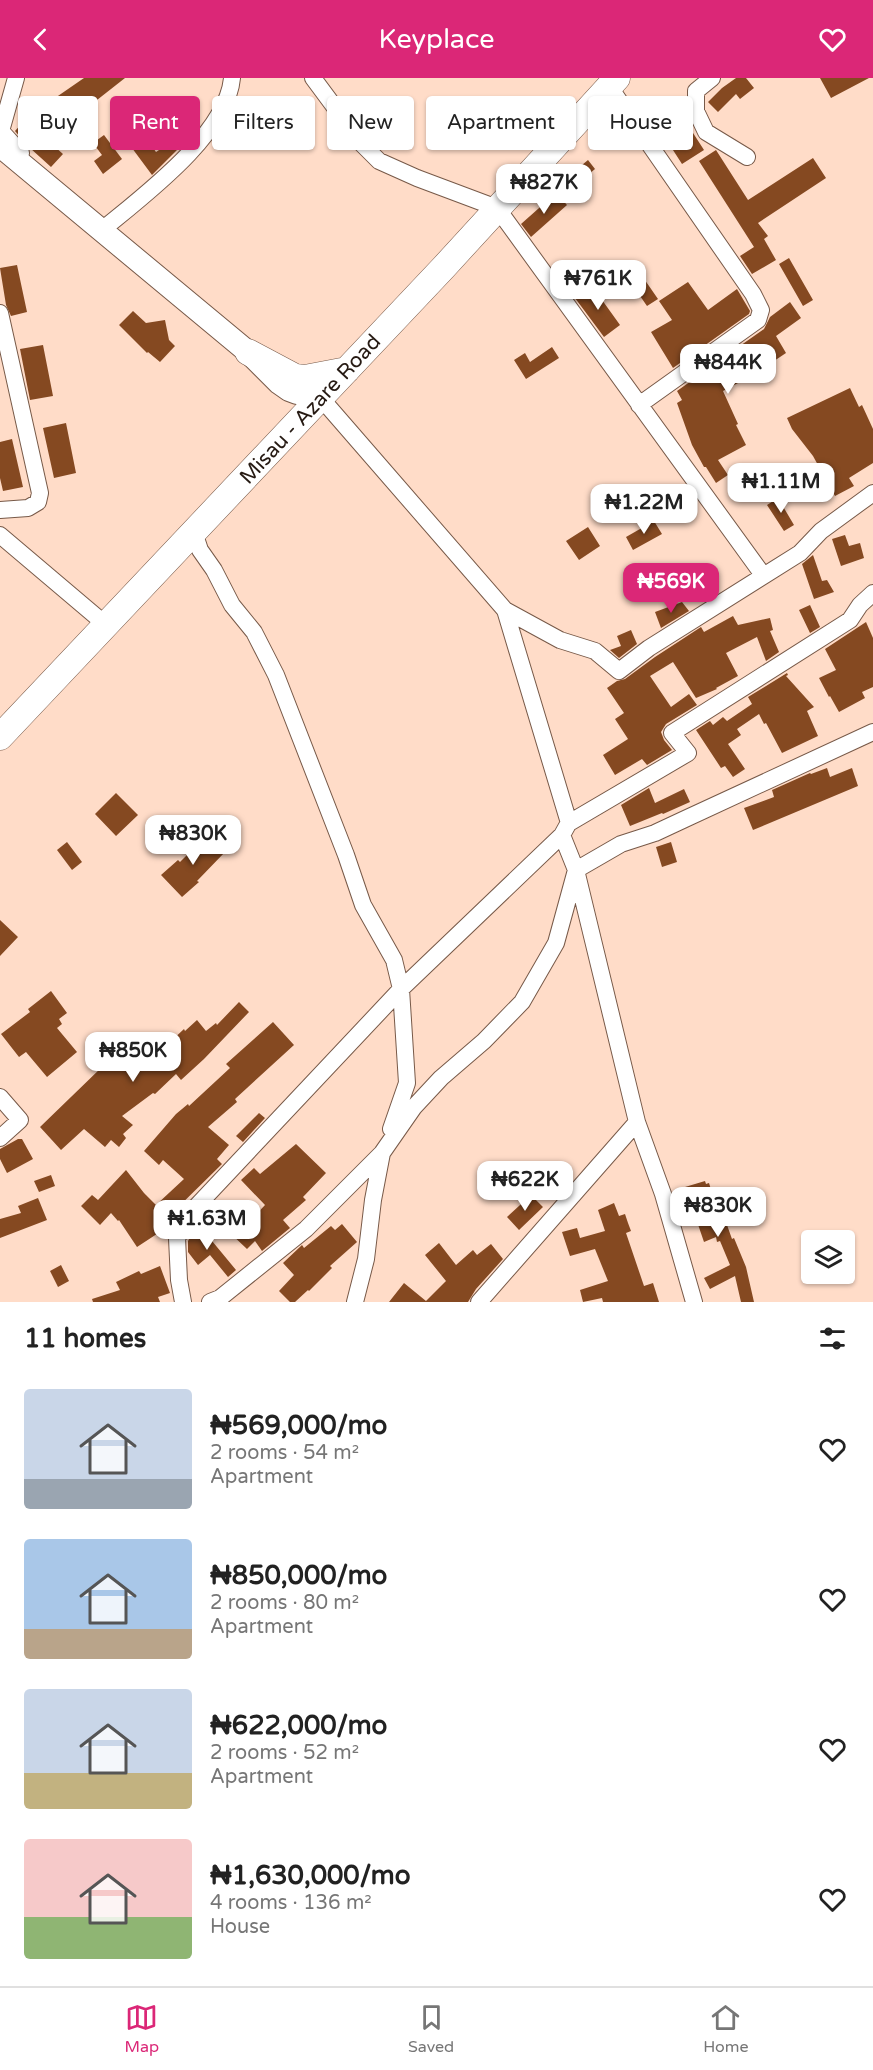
<!DOCTYPE html>
<meta charset="utf-8">
<style>
:root{--surface:#fff;--page:#f2f2f2;--text:#222;--muted:#767676;--line:#e0e0e0;--accent:#db2777}
body{margin:0;font-family:"Varela Round",sans-serif;background:var(--page);color:var(--text);height:100vh;display:flex;flex-direction:column;font-size:22px;white-space:nowrap}
*{box-sizing:border-box;margin:0}
p{font-size:20px;color:var(--muted)}
.icon{flex:none;width:33px;height:33px;fill:none;stroke:currentColor;stroke-width:2;stroke-linecap:round;stroke-linejoin:round}
.map{position:relative;height:1224px;overflow:hidden}
.panel{display:flex;flex-direction:column;background:var(--surface);flex:1}
.panel>*{flex:none}
.top-card{position:absolute;left:18px;top:18px;width:837px;height:54px;display:flex;gap:12px}
.controls{position:absolute;left:801px;top:1152px;display:grid;gap:12px}
.controls a{display:grid;place-items:center;width:54px;height:54px;border-radius:6px;background:var(--surface);box-shadow:0 2px 4px #0004;font-size:30px}
.price{position:absolute;translate:-50% -51px;padding:0 14px;border-radius:12px;background:#fff;color:#222;font-size:20px;line-height:39px;filter:drop-shadow(0 2px 3px #0008)}
.price::after{content:'';position:absolute;left:50%;top:36px;width:18px;height:14px;margin-left:-9px;background:inherit;clip-path:polygon(0 0,100% 0,50% 100%)}
.price.selected{background:var(--accent);color:#fff}
ul{padding:0;list-style:none}
li{display:flex;align-items:center;gap:18px;height:150px;padding:0 24px}
li span{display:grid;place-items:center;flex:none;width:168px;height:120px;border-radius:6px;color:#555}
li>.icon{margin-inline-start:auto}
span .icon{width:72px;height:72px;fill:#fffc;stroke-width:1}
li b{font-size:26px}
h2{display:flex;justify-content:space-between;align-items:center;height:72px;padding:0 24px;font-size:26px}
.tag{padding:0 21px;border-radius:6px;background:var(--surface);box-shadow:0 2px 4px #0004;font-size:21px;line-height:54px}
.tag.selected{background:var(--accent);color:#fff}
header{display:flex;justify-content:space-between;align-items:center;height:78px;padding:0 24px;background:var(--accent);color:#fff;font-size:27px;font-weight:600}
.tab-bar{display:flex;justify-content:space-around;align-items:center;height:84px;border-top:2px solid var(--line);background:var(--surface);font-size:16px;color:var(--muted)}
.tab-bar a{display:grid;justify-items:center;gap:3px}
.tab-bar .selected{color:var(--accent)}
.map>svg:first-child{display:block}
</style>
<header><svg class="icon" aria-label="back" viewBox="0 0 24 24"><path d="M15 5l-7 7 7 7"/></svg>Keyplace<svg class="icon" aria-label="heart" viewBox="0 0 24 24"><path d="M12 20l-8-8c-3-5 5-10 8-4 3-6 11-1 8 4z"/></svg></header>
<div class="map">
<svg width="873" height="1224" viewBox="0 0 873 1224">
<rect width="100%" height="100%" fill="#ffdcc8"/>
<path fill="#854921" d="M84 0H125L97 22 95 19 54 48 42 29Z
M736 0H746L754 10 740 21 736 16 718 34 708 24 722 10Z
M820 0H869L831 20Z
M672 35 679 44 684 41 704 72 682 86 662 55 668 51 662 42Z
M25 42 63 76 51 89 30 70 15 53Z
M143 56 156 74 177 60 182 67 152 97 129 66Z
M104 57 122 81 103 96 94 83 102 77 93 65Z
M716 72 748 122 813 80 826 100 758 145 768 158 764 161 776 182 752 196 740 178 754 169 699 83Z
M588 82 595 91 583 101 576 92Z
M556 115 567 127 531 159 521 146Z
M789 180 813 222 803 228 779 186Z
M17 187 27 234 11 238 6 227 0 190Z
M640 195 658 221 647 228 638 215 631 220 622 207Z
M688 204 708 232 737 211 750 233 749 236 673 290 651 254 672 242 659 223Z
M592 208 620 247 604 259 575 220Z
M790 224 801 240 776 258 786 275 753 297 723 313 738 346 736 347 746 367 718 382 728 397 716 405 706 389H704L692 367 677 325 682 322 677 313 698 298 700 303 744 280 737 270 764 251 770 239Z
M133 233 146 245 165 242 169 262 175 268 160 284 148 274 147 275 119 247Z
M43 267 53 318 30 322 20 271Z
M552 269 559 280 526 301 514 282 525 275 530 284Z
M850 310 859 329 862 327 873 351V385L849 400 854 408 835 418 813 378 792 351 787 340Z
M66 345 76 395 54 400 43 350Z
M12 361 23 409 3 413 0 400V364Z
M778 420 794 447 784 453 767 427Z
M654 443 662 456 633 472 626 459Z
M588 449 600 468 579 482 566 463Z
M845 457 849 468 860 465 864 480 841 488 832 461Z
M813 477 822 503 827 502 834 514 814 521 802 486Z
M696 489 703 502 678 515 670 499 680 494 682 497Z
M682 524 689 533 661 550 655 534Z
M810 527 820 549 810 555 799 532Z
M733 538 738 547 770 540 773 552 770 553 779 574 766 583 757 559 726 575 738 598 716 610 717 611 696 620 673 584 650 598 671 629 689 616 697 627 666 646 661 654 664 662 672 672 647 687 642 681 615 697 603 677 628 661 615 641 624 635 607 610 617 603 625 601 655 579 701 549 704 554Z
M866 544 873 560V609L862 614 865 620 839 634 830 618 829 619 819 600 836 592 825 571Z
M631 552 637 566 619 580 610 572 621 568 617 558Z
M787 595 788 597 786 598 814 629 807 633 818 658 782 675 766 645 764 646 759 636 737 651 741 657 728 666 745 691 733 699 725 688 721 690 696 652 710 643 713 647 723 639 727 643 752 626 748 619Z
M827 690 830 699 852 690 858 708 753 752 744 730 774 719 772 712 810 695 811 696Z
M649 710 655 725 684 711 690 724 663 736 662 735 630 748 621 727Z
M116 715 138 737 116 758 95 736Z
M207 757 225 774 197 803 199 804 182 819 161 797 178 782 180 784Z
M67 764 82 784 72 792 57 772Z
M671 764 677 784 662 789 656 769Z
M0 842 18 859 0 878Z
M51 913 67 935 59 941 62 946 57 950 77 974 47 999 26 974 19 979 1 956 30 934 28 931Z
M239 924 249 934 204 981 181 1002 176 996 155 1016 153 1015 122 1038 133 1047 123 1056 126 1060 119 1069 111 1062 105 1069 84 1051 61 1072 40 1049 134 958 153 980 184 951 185 953 197 942 206 953 216 945 217 947Z
M273 944 294 967 235 1021 237 1024 208 1049 229 1067 217 1081 222 1086 162 1145 166 1150 137 1169 119 1142 118 1143 111 1135 100 1147 81 1128 92 1117 98 1122 126 1092 144 1115 156 1127 184 1101 163 1082 159 1087 144 1073 176 1036 188 1026 189 1028 230 990 226 986Z
M259 1035 265 1040 243 1064 236 1058Z
M18 1061H22L33 1081 7 1095 0 1081V1071Z
M296 1066 326 1095 303 1119 306 1122 283 1142 290 1150 262 1173 255 1163 247 1171 210 1136 221 1126 242 1149 252 1141 265 1127 241 1102 254 1090 260 1096Z
M51 1097 55 1108 39 1114 34 1103Z
M705 1103 706 1106 709 1105 718 1134 722 1133 732 1161 734 1160 746 1189 754 1224H741L735 1198 710 1211 704 1200 730 1187 720 1163 717 1164 716 1159 704 1164 691 1126 684 1129 679 1115 686 1112 685 1109Z
M531 1117 543 1129 519 1152 507 1139Z
M38 1120 47 1142 0 1160V1141L21 1135 18 1128Z
M614 1125 619 1138 625 1136 628 1145 631 1153 626 1155 644 1208 653 1205 659 1224H603L602 1220 583 1224 580 1212 608 1203 595 1171 570 1178 562 1154 577 1150 580 1160 605 1153 598 1132Z
M198 1146 236 1192 228 1199 210 1177 198 1187 188 1174V1163Z
M342 1146 357 1164 330 1188 332 1190 309 1213 308 1212 295 1224H290L279 1213 294 1197 283 1185 302 1167 304 1170 331 1148 335 1152Z
M439 1165 456 1187 473 1172 477 1177 491 1166 503 1181 476 1211 468 1224H389L404 1205 426 1223 446 1203 425 1177Z
M61 1187 69 1203 58 1209 50 1193Z
M160 1188 170 1215 158 1219 160 1224H93L92 1221 120 1212 116 1204 139 1193 141 1196Z"/>
<g fill="none" stroke-linecap="round" stroke-linejoin="round">
<defs>
<path id="street" d="M16 0 1 53 21 75
M313 0 362 66 379 83 417 100 497 130 763 497
M712 0 696 13V33L706 54 747 79
M609 8 753 216 761 232 758 242 639 327
M102 152C143 118 227 56 232 0
M0 235 40 415 38 424 28 430 0 432
M320 319 505 532 569 745 688 675 672 655 850 542 860 527 873 515
M194 454 200 472 214 492 232 527 254 554 276 597 346 777 363 827 394 882 401 911 407 1005 391 1051
M0 457 105 546
M505 532 560 562 595 573 619 593 649 570 800 475 821 453 873 415
M567 748 562 757 576 792 637 1044 663 1116 694 1224
M0 1019 20 1042 0 1060
M183 1224 179 1202 177 1160 193 1132 401 911 562 757
M210 1224 220 1220 306 1151 382 1075 414 1029 441 1000 484 963 522 924 556 865 576 792 621 766 655 755 685 741 873 654
M355 1224 366 1181 373 1122 382 1075
M479 1224 637 1044"/>
<path id="secondary" d="M0 68 248 274 279 305 289 312 297 315 320 319"/>
<path id="primary" d="M248 274 295 299 305 300 347 292
M0 659 444 189 617 0"/>
</defs>
<use href="#street" stroke="#775948" stroke-width="18"/>
<use href="#secondary" stroke="#775948" stroke-width="24"/>
<use href="#primary" stroke="#775948" stroke-width="27"/>
<use href="#street" stroke="#fff" stroke-width="16"/>
<use href="#secondary" stroke="#fff" stroke-width="22"/>
<use href="#primary" stroke="#fff" stroke-width="26"/>
</g>
<g text-anchor="middle" stroke-width="6" stroke-linejoin="round" paint-order="stroke">
<g font-size="21" fill="#261a13" stroke="#fff">
<text transform="translate(310 331) rotate(-47)" y="7">Misau - Azare Road</text>
</g>
</g>
</svg>
<div class="controls">
<a><svg class="icon" aria-label="layers" viewBox="0 0 24 24"><path d="M12 4l9 5-9 5-9-5zM3 14l9 5 9-5"/></svg></a>
</div>
<b class="price" style="left:544px;top:137px">₦827K</b>
<b class="price" style="left:598px;top:233px">₦761K</b>
<b class="price" style="left:728px;top:317px">₦844K</b>
<b class="price" style="left:781px;top:436px">₦1.11M</b>
<b class="price" style="left:644px;top:457px">₦1.22M</b>
<b class="price selected" style="left:671px;top:536px">₦569K</b>
<b class="price" style="left:193px;top:788px">₦830K</b>
<b class="price" style="left:133px;top:1005px">₦850K</b>
<b class="price" style="left:525px;top:1134px">₦622K</b>
<b class="price" style="left:718px;top:1160px">₦830K</b>
<b class="price" style="left:207px;top:1173px">₦1.63M</b>
<div class="top-card">
<a class="tag">Buy</a>
<a class="tag selected">Rent</a>
<a class="tag">Filters</a>
<a class="tag">New</a>
<a class="tag">Apartment</a>
<a class="tag">House</a>
</div>
</div>
<section class="panel">
<h2>11 homes<svg class="icon" aria-label="filters" viewBox="0 0 24 24"><path d="M4 7h16M4 17h16"/><circle cx="9" cy="7" r="2"/><circle cx="15" cy="17" r="2"/></svg></h2>
<ul>
<li><span style="background:linear-gradient(#c9d6e8 75%,#9aa5b1 0)"><svg class="icon" aria-label="home" viewBox="0 0 24 24"><path d="M3 11l9-7 9 7M6 9v11h12V9"/></svg></span><div><b>₦569,000/mo</b><p>2 rooms · 54 m²</p><p>Apartment</p></div><svg class="icon" aria-label="heart" viewBox="0 0 24 24"><path d="M12 20l-8-8c-3-5 5-10 8-4 3-6 11-1 8 4z"/></svg></li>
<li><span style="background:linear-gradient(#a9c7e8 75%,#b9a48a 0)"><svg class="icon" aria-label="home" viewBox="0 0 24 24"><path d="M3 11l9-7 9 7M6 9v11h12V9"/></svg></span><div><b>₦850,000/mo</b><p>2 rooms · 80 m²</p><p>Apartment</p></div><svg class="icon" aria-label="heart" viewBox="0 0 24 24"><path d="M12 20l-8-8c-3-5 5-10 8-4 3-6 11-1 8 4z"/></svg></li>
<li><span style="background:linear-gradient(#c9d6e8 70%,#c2b280 0)"><svg class="icon" aria-label="home" viewBox="0 0 24 24"><path d="M3 11l9-7 9 7M6 9v11h12V9"/></svg></span><div><b>₦622,000/mo</b><p>2 rooms · 52 m²</p><p>Apartment</p></div><svg class="icon" aria-label="heart" viewBox="0 0 24 24"><path d="M12 20l-8-8c-3-5 5-10 8-4 3-6 11-1 8 4z"/></svg></li>
<li><span style="background:linear-gradient(#f6c9c9 65%,#8fb573 0)"><svg class="icon" aria-label="home" viewBox="0 0 24 24"><path d="M3 11l9-7 9 7M6 9v11h12V9"/></svg></span><div><b>₦1,630,000/mo</b><p>4 rooms · 136 m²</p><p>House</p></div><svg class="icon" aria-label="heart" viewBox="0 0 24 24"><path d="M12 20l-8-8c-3-5 5-10 8-4 3-6 11-1 8 4z"/></svg></li>
</ul>
</section>
<nav class="tab-bar">
<a class="selected"><svg class="icon" aria-label="map" viewBox="0 0 24 24"><path d="M3 6l6-2 6 2 6-2v14l-6 2-6-2-6 2zM9 4v14M15 6v14"/></svg>Map</a>
<a><svg class="icon" aria-label="saved" viewBox="0 0 24 24"><path d="M7 4h10v16l-5-4-5 4z"/></svg>Saved</a>
<a><svg class="icon" aria-label="home" viewBox="0 0 24 24"><path d="M3 11l9-7 9 7M6 9v11h12V9"/></svg>Home</a>
</nav>
